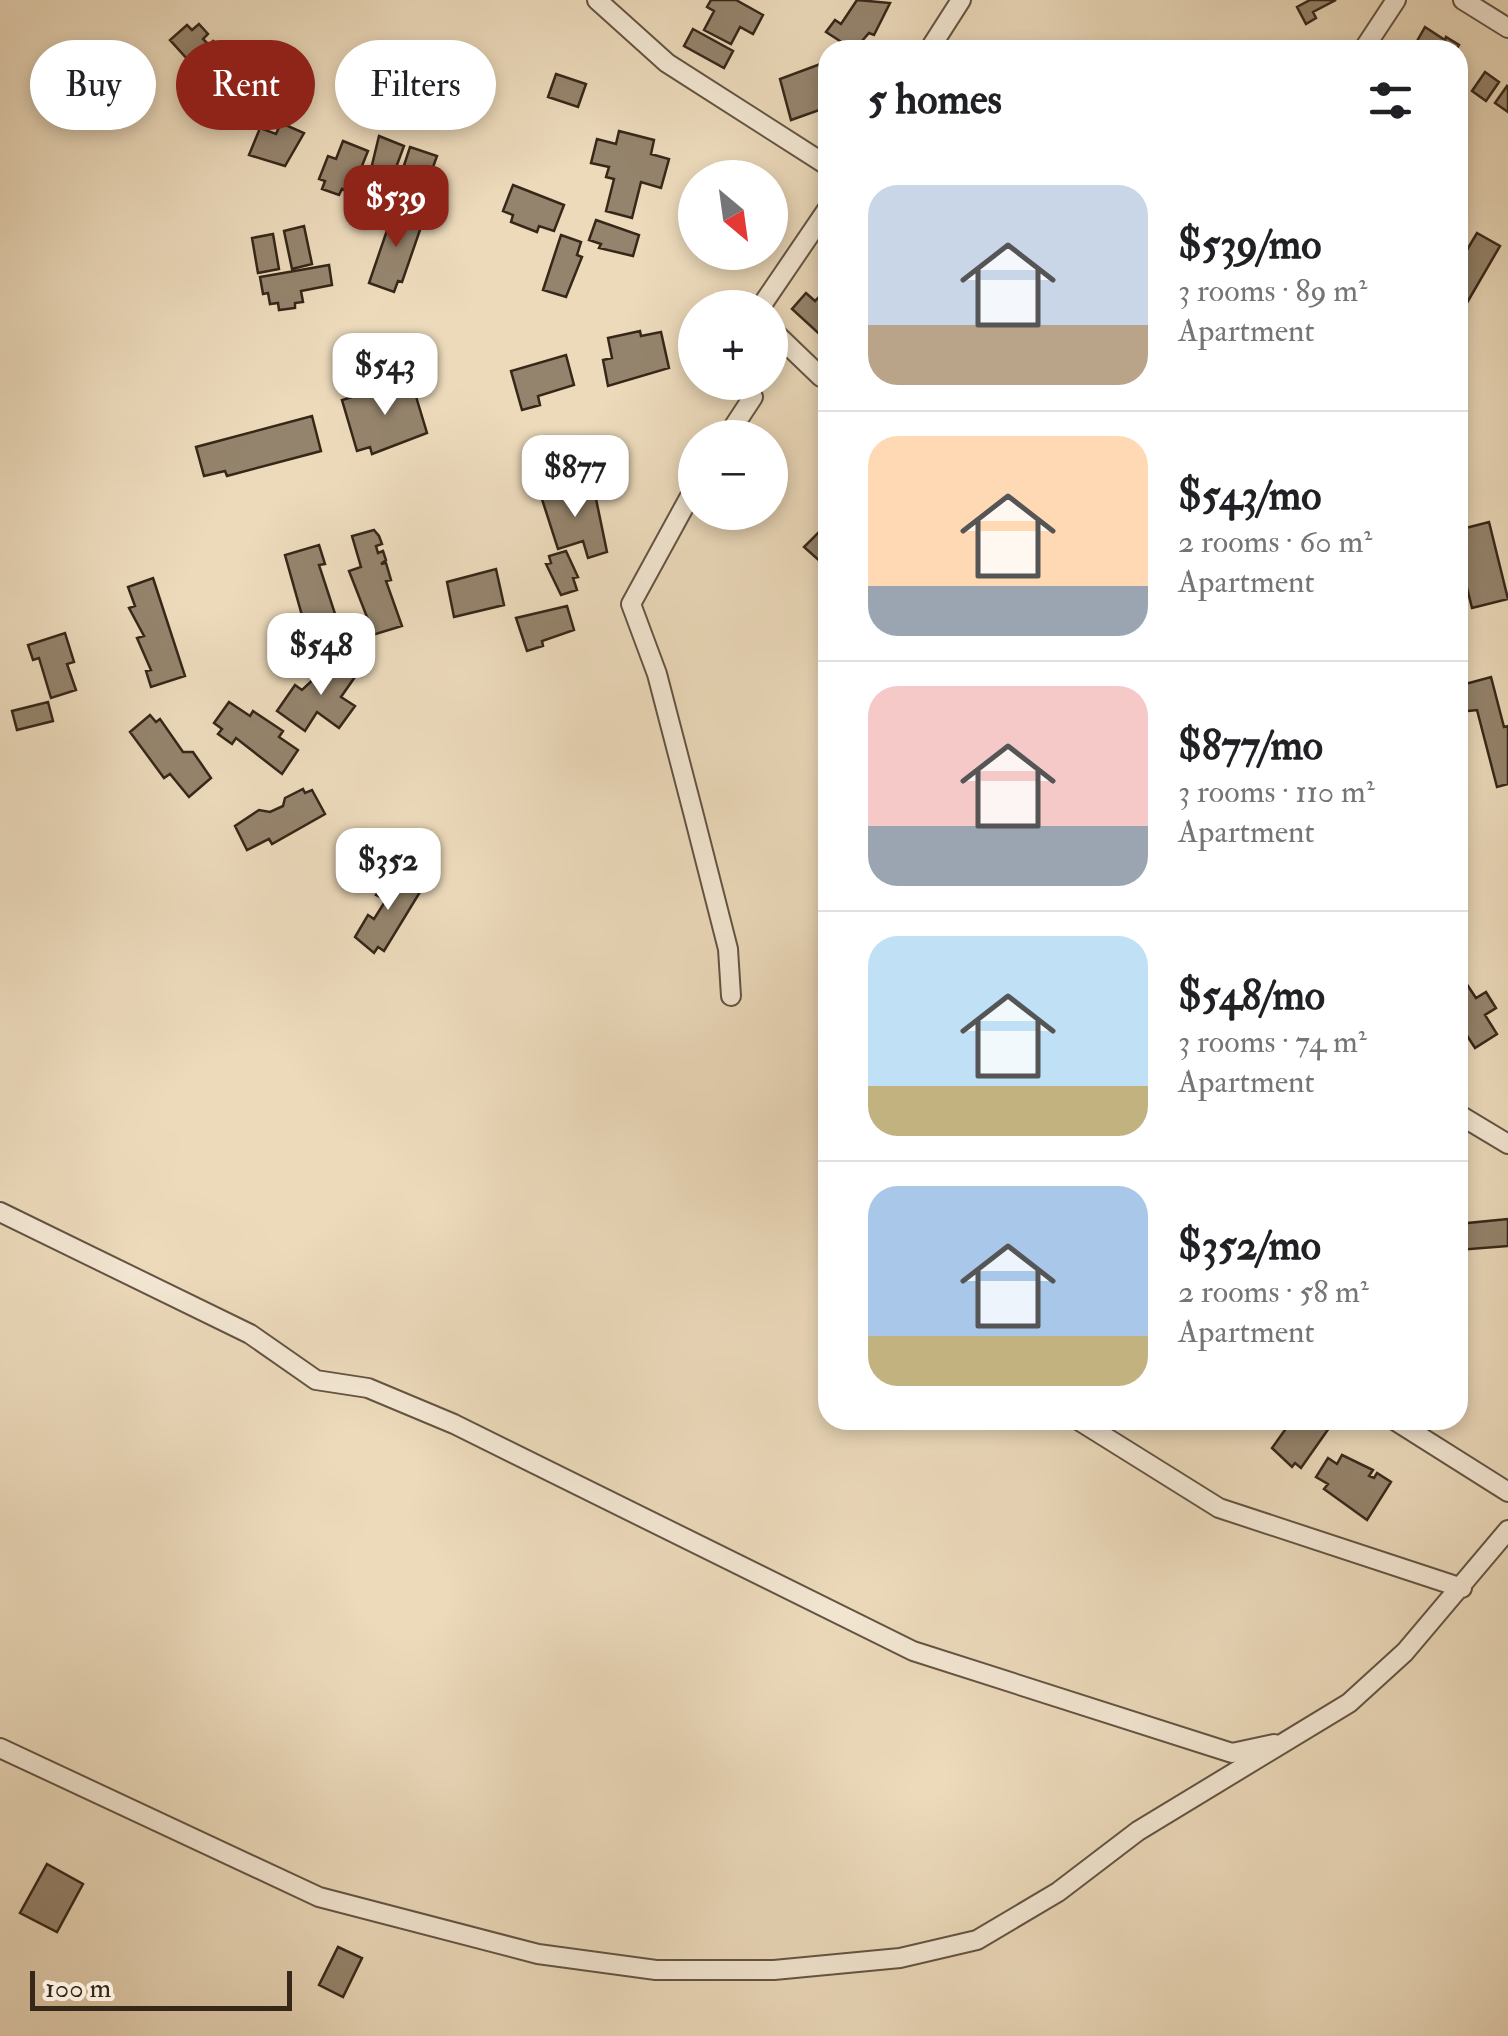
<!DOCTYPE html>
<meta charset="utf-8">
<style>
:root{--surface:#fff;--page:#f2f2f2;--text:#202124;--muted:#757577;--line:#e0e0e0;--accent:#8f2418}
body{margin:0;font-family:"IM FELL Double Pica",serif;background:var(--page);color:var(--text);height:100vh;display:flex;flex-direction:column;font-size:38px;white-space:nowrap}
*{box-sizing:border-box;margin:0}
p{font-size:32px;color:var(--muted)}
.icon{flex:none;width:55px;height:55px;fill:none;stroke:currentColor;stroke-width:2;stroke-linecap:round;stroke-linejoin:round}
.map{position:relative;flex:1;overflow:hidden}
.panel{position:absolute;left:818px;top:40px;width:650px;height:1390px;display:flex;flex-direction:column;background:var(--surface);border-radius:30px;box-shadow:0 5px 15px #0003}
.panel>*{flex:none}
.hud{position:absolute;left:30px;top:40px;width:638px;height:90px;display:flex;gap:20px}
.needle{width:65px;rotate:151deg}
.buttons{position:absolute;left:678px;top:160px;display:grid;gap:20px}
.buttons a{display:grid;place-items:center;width:110px;height:110px;border-radius:50%;background:var(--surface);box-shadow:0 5px 15px #0003;font-size:50px}
.scale{position:absolute;left:30px;bottom:25px;width:262px;box-sizing:border-box;padding-left:10px;border:5px solid #362719;border-top:0;font-size:28px;line-height:35px;white-space:nowrap;color:#362719;-webkit-text-stroke:8px #f3e7d3;paint-order:stroke}
.price{position:absolute;translate:-50% -85px;padding:0 22px;border-radius:20px;background:#fff;color:#222;font-size:32px;line-height:65px;filter:drop-shadow(0 2px 5px #0008)}
.price::after{content:'';position:absolute;left:50%;top:60px;width:30px;height:22px;margin-left:-15px;background:inherit;clip-path:polygon(0 0,100% 0,50% 100%)}
.price.on{background:var(--accent);color:#fff}
ul{padding:0;list-style:none}
li{display:flex;align-items:center;gap:30px;height:250px;padding:0 50px}
li+li{border-top:2px solid var(--line)}
li span{display:grid;place-items:center;flex:none;width:280px;height:200px;border-radius:30px;color:#555}
li>.icon{margin-inline-start:auto}
span .icon{width:120px;height:120px;fill:#fffc;stroke-width:1}
li b{font-size:42px}
h2{display:flex;justify-content:space-between;align-items:center;height:120px;padding:0 50px;font-size:42px}
.chip{padding:0 35px;border-radius:45px;background:var(--surface);box-shadow:0 5px 15px #0003;font-size:35px;line-height:90px}
.chip.on{background:var(--accent);color:#fff}
.map>svg:first-child{display:block}
</style>
<div class="map">
<svg width="1508" height="2036" viewBox="0 0 1508 2036">
<rect width="100%" height="100%" fill="#ecdabb"/>
<filter id="stains"><feTurbulence type="fractalNoise" baseFrequency=".002" numOctaves="4"/><feColorMatrix values="0 0 0 0 .2 0 0 0 0 .09 0 0 0 0 .02 0 0 0 .5 -.17"/></filter>
<radialGradient id="worn" r=".72"><stop offset=".6" stop-color="#630" stop-opacity="0"/><stop offset="1" stop-color="#630" stop-opacity=".3"/></radialGradient>
<path fill="#95846d" stroke="#362719" stroke-width="2.5" d="M711 0H736L763 15 753 34 740 27 731 44 704 30 714 11 707 7Z
M857 0 890 3 874 35 869 33 854 50 826 32 835 20 841 24Z
M1310 0H1336L1313 12 1316 18 1306 24 1297 7Z
M199 24 208 34 203 39 209 45 213 41 223 51 217 57 226 66 232 60 241 71 218 93 170 40 187 25 192 30Z
M1425 27 1445 40 1446 37 1459 45 1456 50H1412Z
M693 29 733 51 724 68 684 46Z
M823 63 828 107 791 120 780 79Z
M1485 72 1499 82 1486 101 1472 91Z
M556 74 586 84 578 107 548 97Z
M375 81 408 95 405 99 414 104 402 125 392 120 390 126 367 114 370 109 362 105Z
M1507 86 1508 87V112L1495 103Z
M281 123 304 133 285 166 249 155 260 128 276 134Z
M619 131 654 140 651 154 669 159 661 188 641 182 632 218 606 211 614 179 606 177 609 167 591 163 597 139 616 144Z
M379 136 404 146 394 173 387 170 385 175 372 165Z
M343 141 368 151 351 193 342 189 339 195 322 189 325 181 319 179 328 156 336 159Z
M410 147 437 156 433 167 438 169 428 199 422 197 419 207 393 199Z
M739 162 760 178H728Z
M513 185 564 205 554 231 539 226 537 232 511 222 513 215 503 211Z
M395 207 419 215 415 225 421 227 402 282 398 281 394 292 369 283Z
M596 220 639 235 633 256 599 248 601 244 589 240Z
M304 226 312 264 292 269 284 231Z
M1477 233 1500 246 1464 308 1458 304V265Z
M273 234 279 269 258 273 252 238Z
M561 235 581 242 577 255 582 257 566 297 543 290Z
M329 265 332 285 301 291 303 302 295 303V308L279 310 278 303 270 304 268 293 263 294 260 277Z
M828 288V341H827L792 309 806 293 815 301Z
M1458 320 1466 321 1462 344H1458Z
M640 331 641 336 661 332 669 368 608 386 603 360 612 358 608 338Z
M566 355 574 385 538 396 540 405 522 410 511 371Z
M411 380 427 433 372 454 370 447 357 451 342 400 382 388 385 401 393 398 390 387Z
M312 416 321 451 227 476 225 471 204 476 196 447Z
M560 486H571L575 500 595 494 607 552 588 558 583 541 558 549 540 493Z
M1489 522 1508 599 1472 608 1465 580 1458 582V530Z
M828 523V557L822 563 804 547Z
M374 530 379 536 382 544 376 546 378 553 383 551 386 560 381 564 386 563 391 580 386 581 402 626 366 637 361 619 367 617 349 571 361 567 352 536Z
M319 545 325 564 319 565 339 626 331 629 336 644 312 651 285 555Z
M566 551 578 577 573 578 577 590 561 595 546 564 551 563 549 556Z
M496 569 504 605 454 617 447 582Z
M153 578 185 676 151 687 146 671 151 670 137 638 144 636 129 608 135 606 128 587Z
M567 606 574 630 542 641 543 646 527 651 516 618Z
M65 633 74 662 67 664 76 690 51 698 39 658 33 660 28 645Z
M335 659 357 674 341 697 355 706 339 728 317 712 305 731 277 711 295 685 302 690Z
M1491 677 1504 727 1508 726V784L1497 787 1477 710 1458 712V686Z
M48 702 53 721 17 730 12 711Z
M229 702 250 716 253 711 283 731 279 737 298 750 282 774 236 738 232 744 218 734 222 729 214 723Z
M150 715 156 722 160 719 183 752H193L211 778 189 797 170 774 164 778 130 732Z
M303 789 305 793 312 790 325 814 272 844 269 839 247 850 235 826 259 810 270 812 283 806 285 798Z
M390 872 416 885 420 892 384 951 378 947 374 953 355 937 368 915 374 919 386 900 376 895Z
M1464 980 1476 998 1486 992 1496 1008 1485 1015 1497 1034 1475 1048 1466 1034 1458 1040V984Z
M1508 1219V1246L1458 1250V1224Z
M1292 1420H1317L1329 1428 1301 1468 1295 1463 1292 1467 1272 1448Z
M1342 1455 1373 1470 1369 1476 1374 1478 1377 1473 1391 1482 1367 1520 1324 1489 1328 1484 1316 1477 1328 1458 1337 1464Z
M47 1864 83 1884 57 1932 20 1913Z
M338 1947 362 1958 343 1997 319 1985Z"/>
<g fill="none" stroke-linecap="round" stroke-linejoin="round">
<defs>
<path id="minor" d="M597 0 667 63 828 166
M1463 0 1508 28
M929 50 961 0
M1363 50 1396 0
M760 308 828 208
M770 328 821 377 828 375
M726 438 753 397
M695 487 631 604 657 674 693 812 728 949 731 996
M1458 1114 1508 1144
M0 1212 250 1334 316 1380 368 1388 454 1424 913 1651 1232 1753 1274 1744
M1078 1420 1219 1508 1462 1588
M1394 1420 1508 1492
M0 1748 319 1897 538 1954 656 1970H774L900 1958 977 1940 1058 1892 1138 1831 1349 1703 1405 1652 1508 1530"/>
</defs>
<use href="#minor" stroke="#645442" stroke-width="22"/>
<use href="#minor" stroke="#f3e7d3" stroke-width="18"/>
</g>
<rect width="100%" height="100%" filter="url(#stains)"/>
<rect width="100%" height="100%" fill="url(#worn)"/>
</svg>
<div class="buttons">
<a><svg class="needle" viewBox="-14 -14 28 28"><path d="M0-13l5 13h-10z" fill="#e53935"/><path d="M0 13l5-13h-10z" fill="#757577"/></svg></a>
<a>+</a>
<a>−</a>
</div>
<div class="scale">100 m</div>
<b class="price on" style="left:396px;top:250px">$539</b>
<b class="price" style="left:385px;top:418px">$543</b>
<b class="price" style="left:575px;top:520px">$877</b>
<b class="price" style="left:321px;top:698px">$548</b>
<b class="price" style="left:388px;top:913px">$352</b>
<div class="hud">
<a class="chip">Buy</a>
<a class="chip on">Rent</a>
<a class="chip">Filters</a>
</div>
<section class="panel">
<h2>5 homes<svg class="icon" aria-label="filters" viewBox="0 0 24 24"><path d="M4 7h16M4 17h16"/><circle cx="9" cy="7" r="2"/><circle cx="15" cy="17" r="2"/></svg></h2>
<ul>
<li><span style="background:linear-gradient(#c9d6e8 70%,#b9a48a 0)"><svg class="icon" aria-label="home" viewBox="0 0 24 24"><path d="M3 11l9-7 9 7M6 9v11h12V9"/></svg></span><div><b>$539/mo</b><p>3 rooms · 89 m²</p><p>Apartment</p></div></li>
<li><span style="background:linear-gradient(#ffd9b3 75%,#9aa5b1 0)"><svg class="icon" aria-label="home" viewBox="0 0 24 24"><path d="M3 11l9-7 9 7M6 9v11h12V9"/></svg></span><div><b>$543/mo</b><p>2 rooms · 60 m²</p><p>Apartment</p></div></li>
<li><span style="background:linear-gradient(#f6c9c9 70%,#9aa5b1 0)"><svg class="icon" aria-label="home" viewBox="0 0 24 24"><path d="M3 11l9-7 9 7M6 9v11h12V9"/></svg></span><div><b>$877/mo</b><p>3 rooms · 110 m²</p><p>Apartment</p></div></li>
<li><span style="background:linear-gradient(#bfe0f5 75%,#c2b280 0)"><svg class="icon" aria-label="home" viewBox="0 0 24 24"><path d="M3 11l9-7 9 7M6 9v11h12V9"/></svg></span><div><b>$548/mo</b><p>3 rooms · 74 m²</p><p>Apartment</p></div></li>
<li><span style="background:linear-gradient(#a9c7e8 75%,#c2b280 0)"><svg class="icon" aria-label="home" viewBox="0 0 24 24"><path d="M3 11l9-7 9 7M6 9v11h12V9"/></svg></span><div><b>$352/mo</b><p>2 rooms · 58 m²</p><p>Apartment</p></div></li>
</ul>
</section>
</div>
